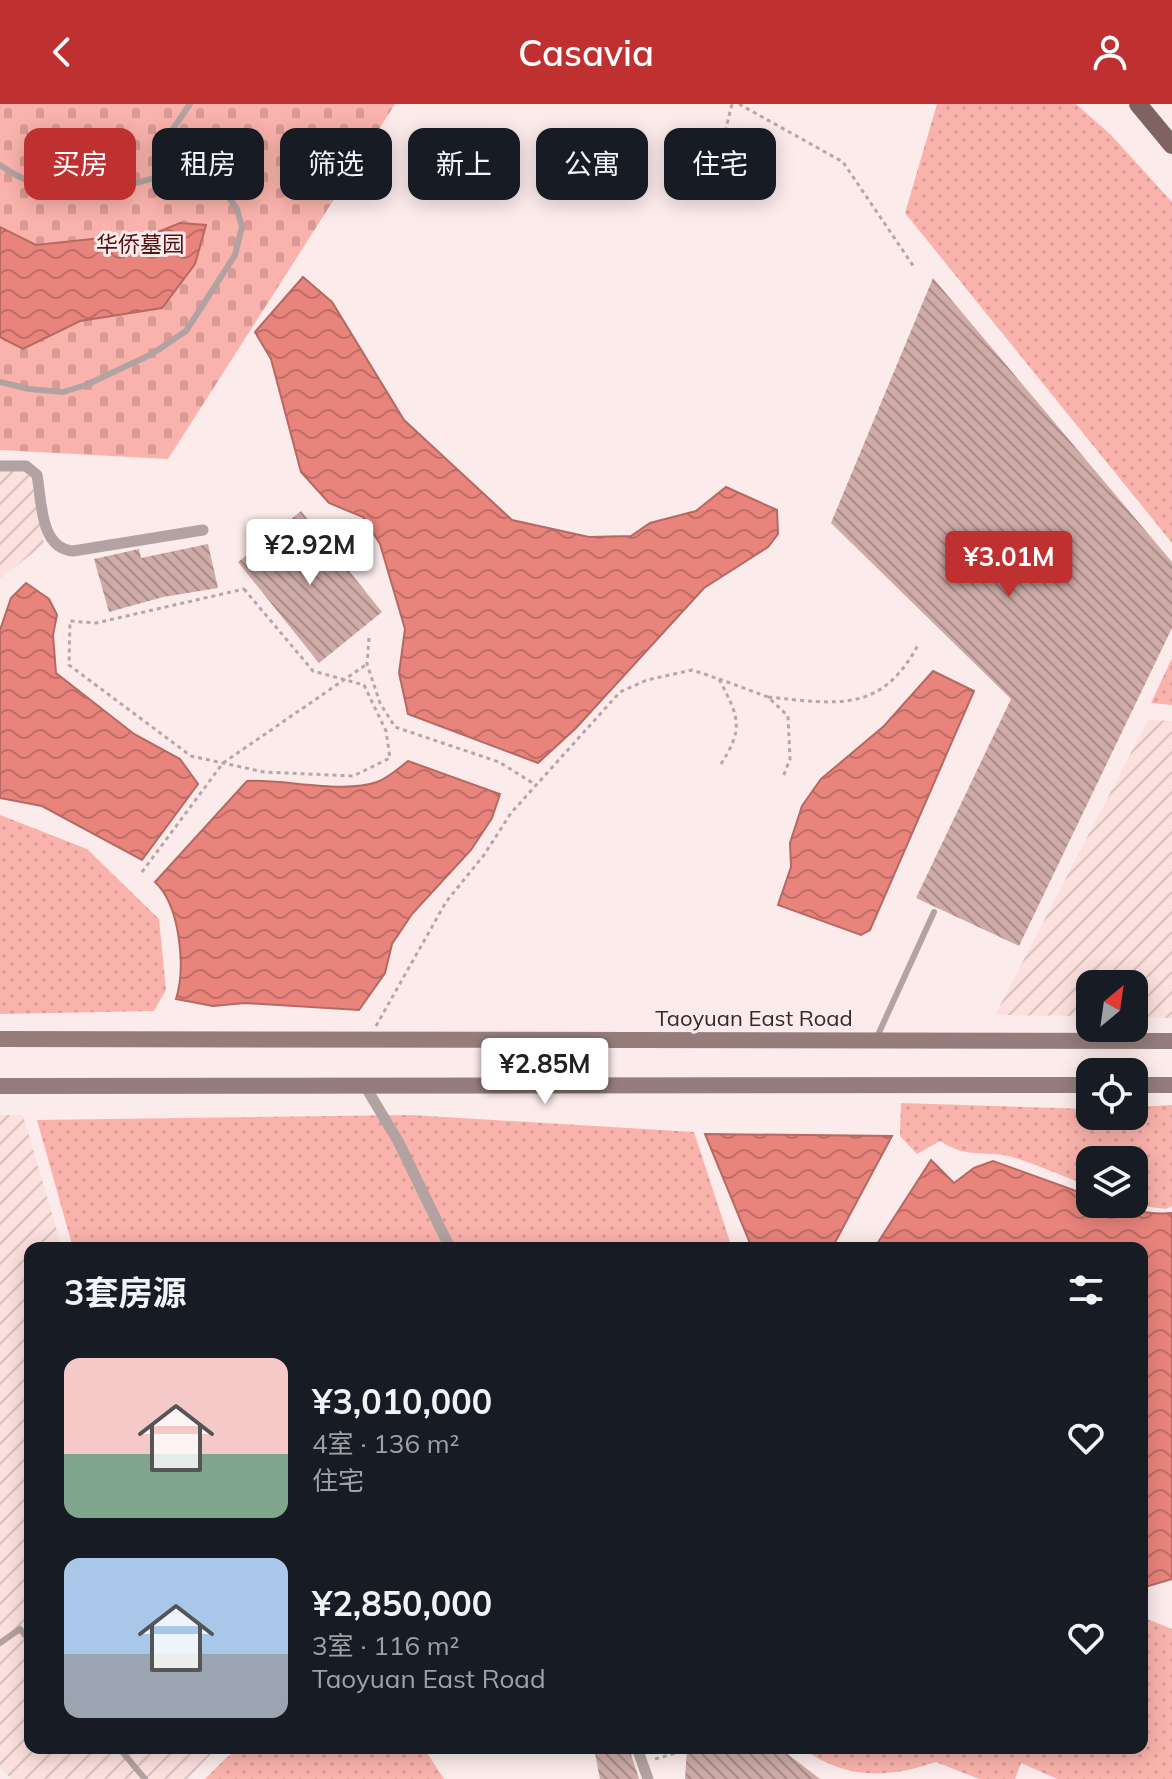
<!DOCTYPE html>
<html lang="zh">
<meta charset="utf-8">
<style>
:root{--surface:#171b24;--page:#242831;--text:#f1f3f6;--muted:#9ea1a6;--accent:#bf3031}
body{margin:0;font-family:Mulish,"Noto Sans SC",sans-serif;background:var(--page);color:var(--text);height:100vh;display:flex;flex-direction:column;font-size:30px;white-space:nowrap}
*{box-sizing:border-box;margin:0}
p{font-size:26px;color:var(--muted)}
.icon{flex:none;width:44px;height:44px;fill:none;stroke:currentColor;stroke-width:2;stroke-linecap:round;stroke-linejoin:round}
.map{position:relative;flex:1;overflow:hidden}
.panel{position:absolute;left:24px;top:1138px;width:1124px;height:512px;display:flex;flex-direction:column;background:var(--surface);border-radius:16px;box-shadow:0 4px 20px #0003}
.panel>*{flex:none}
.hud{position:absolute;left:24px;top:24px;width:1124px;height:72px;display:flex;gap:16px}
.needle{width:52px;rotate:29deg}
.tools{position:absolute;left:1076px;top:866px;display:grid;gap:16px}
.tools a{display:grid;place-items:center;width:72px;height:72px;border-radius:16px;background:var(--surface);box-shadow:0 4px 20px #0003;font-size:40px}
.price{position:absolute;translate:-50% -68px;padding:0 18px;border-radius:8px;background:#fff;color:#222;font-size:26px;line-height:52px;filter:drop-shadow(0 2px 4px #0008)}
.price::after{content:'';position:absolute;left:50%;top:48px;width:24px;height:18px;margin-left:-12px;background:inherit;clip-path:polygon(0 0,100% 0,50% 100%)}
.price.active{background:var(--accent);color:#fff}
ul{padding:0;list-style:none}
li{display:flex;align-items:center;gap:24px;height:200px;padding:0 40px}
li span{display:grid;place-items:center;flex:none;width:224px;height:160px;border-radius:16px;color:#555}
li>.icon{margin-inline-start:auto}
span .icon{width:96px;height:96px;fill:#fffc;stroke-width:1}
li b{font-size:34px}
h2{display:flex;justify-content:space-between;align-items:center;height:96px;padding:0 40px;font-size:34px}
.pill{padding:0 28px;border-radius:16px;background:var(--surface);box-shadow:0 4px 20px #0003;font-size:28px;line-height:72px}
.pill.active{background:var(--accent);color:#fff}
header{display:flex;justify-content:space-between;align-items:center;height:104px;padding:0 40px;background:var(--accent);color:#fff;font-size:36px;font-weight:600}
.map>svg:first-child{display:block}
</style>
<header><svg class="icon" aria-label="back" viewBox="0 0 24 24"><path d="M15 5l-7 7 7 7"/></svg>Casavia<svg class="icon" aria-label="person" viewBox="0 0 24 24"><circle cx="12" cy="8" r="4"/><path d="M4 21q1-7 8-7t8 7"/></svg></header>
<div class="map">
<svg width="1172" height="1675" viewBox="0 0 1172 1675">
<defs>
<pattern id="industrial-furrows" width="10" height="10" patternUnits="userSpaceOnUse" patternTransform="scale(2)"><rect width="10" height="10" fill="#fce0dd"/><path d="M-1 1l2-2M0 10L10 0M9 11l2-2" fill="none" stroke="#d9c0be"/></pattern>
<pattern id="grass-dots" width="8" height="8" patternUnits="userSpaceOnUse" patternTransform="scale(2)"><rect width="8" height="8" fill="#fab3ac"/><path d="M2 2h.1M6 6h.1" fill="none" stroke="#d79a94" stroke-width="1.8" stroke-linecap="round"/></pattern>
<pattern id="cemetery-stones" width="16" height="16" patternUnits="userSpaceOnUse" patternTransform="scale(2)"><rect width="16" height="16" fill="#fab3ac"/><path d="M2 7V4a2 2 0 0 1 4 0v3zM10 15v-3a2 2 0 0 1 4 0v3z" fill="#d79a94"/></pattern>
<pattern id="water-waves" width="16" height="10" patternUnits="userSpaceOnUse" patternTransform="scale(2)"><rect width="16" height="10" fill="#e9847c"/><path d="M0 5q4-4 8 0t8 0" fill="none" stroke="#be6c66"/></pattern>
<pattern id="building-back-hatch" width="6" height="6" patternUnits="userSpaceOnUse" patternTransform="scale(2)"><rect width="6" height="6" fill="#ceaba7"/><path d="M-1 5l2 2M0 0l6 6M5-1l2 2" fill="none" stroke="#a88b88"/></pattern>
</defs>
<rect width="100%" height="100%" fill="#fbebea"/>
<path fill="url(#industrial-furrows)" d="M18 365 31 373 44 440 0 475V368Z
M1148 616 1172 617V914L1134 913V880H1090V912L995 911Z
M0 1011H23L62 1144H30V1644H217L187 1675H12L0 1664Z"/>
<path fill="url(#grass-dots)" d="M937 0H1076L1111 31 1172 98V439L905 109Z
M1172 554V601L1151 599Z
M0 711 87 745 159 815 166 886 154 907 0 910Z
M901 999 1090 1005V1012H1134V1003L1172 1001V1102L1166 1105 1127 1100H1134V1056H1090V1082C1066 1074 1043 1063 1019 1055 987 1044 970 1057 940 1037L917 1050 900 1032Z
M411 1011 694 1028 732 1144H73L37 1016Z
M1142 1513 1172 1525V1675H1057L1021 1659 1015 1675H979L936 1658C886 1675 844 1675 802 1644H1142Z
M242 1644H424L444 1675H205L227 1653Z"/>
<path fill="url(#cemetery-stones)" d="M0 0H395L168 355 0 346Z"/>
<path fill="url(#water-waves)" stroke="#b46963" stroke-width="2" d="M180 119 206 121 195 160 162 204 80 217 23 245 0 233V123L36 141 158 128Z
M303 173 332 198 404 316 512 416 589 433 631 432 650 419 696 407 726 383 777 406 778 430 768 443 704 484 576 624 538 659 408 610 399 569 405 525 380 440 363 413 329 399 301 368 271 255 255 228Z
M26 479 49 495 57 511 53 531 56 569 134 630 180 655 198 680 142 756 42 702 0 694V526L11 494Z
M933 567 974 587 870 826 861 831 778 801 791 763 790 739 802 702 821 675 884 622Z
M408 657 500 690 492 714 471 746 412 810 392 840 385 869 359 906 245 899 213 902 176 895C186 863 180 801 155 778L247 677C285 675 343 690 377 678 388 674 399 664 408 657Z
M705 1030 892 1032 832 1144H752Z
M931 1056 954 1079 974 1064 993 1057 1090 1092V1100C1120 1100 1140 1112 1172 1109V1475L1142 1484V1144H880L877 1140Z"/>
<path fill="url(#building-back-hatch)" d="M933 174 1172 458V524L1019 842 916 794 1011 595 831 419Z
M301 407 382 508 319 559 238 458Z
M208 440 218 484 163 493 109 508 94 455 139 445 141 454Z
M594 1644H629L639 1675H600Z
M687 1644H780L820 1675H685Z"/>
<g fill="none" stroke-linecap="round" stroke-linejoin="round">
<path stroke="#b6a7a6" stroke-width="3" stroke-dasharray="4 4" stroke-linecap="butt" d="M739 0 843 58 914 163
M689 95 714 72 732 0
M244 485 313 567 364 581 386 627 390 654 353 672 264 668 191 652 69 561 70 517 96 519Z
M369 534 367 560 380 599 395 623 499 658 536 681
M719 575 768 593 788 612 790 655 783 673
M768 593C838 600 882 610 919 539
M142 768 223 659 367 560
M376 922 446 798 484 751 511 709 620 588 647 576 692 566 719 575C740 615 744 625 719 663
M655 1655 694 1644"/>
<path stroke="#b2a2a1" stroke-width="6" d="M0 61C61 105 126 83 191 63
M0 278 29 285 63 288 86 281 152 250 186 227 235 151 242 123 237 105 221 82 191 63 166 35 190 0
M877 933 934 808
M0 1539 20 1525 30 1537
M119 1644 145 1675"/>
<path stroke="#b2a2a1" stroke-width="11" d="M0 362H26L37 371C42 399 40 444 73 447L203 426
M365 982 398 1037 450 1144
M637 1644 648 1675"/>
<path stroke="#947d7b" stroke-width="16" d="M0 935 1172 937
M1134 981H1172
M0 982 1090 981"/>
<path stroke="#7e6360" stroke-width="18" d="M1138 0 1172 41"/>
</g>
<g text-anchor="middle" stroke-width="6" stroke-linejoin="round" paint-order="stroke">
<g font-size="22" fill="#511212" stroke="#fbebea">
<text x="140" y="148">华侨墓园</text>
</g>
<g font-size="22" fill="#372928" stroke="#fbebea">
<text x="754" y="922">Taoyuan East Road</text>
</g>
</g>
</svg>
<div class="tools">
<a><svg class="needle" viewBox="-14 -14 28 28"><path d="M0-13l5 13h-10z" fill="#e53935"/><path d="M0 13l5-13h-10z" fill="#9ea1a6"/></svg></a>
<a><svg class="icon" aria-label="locate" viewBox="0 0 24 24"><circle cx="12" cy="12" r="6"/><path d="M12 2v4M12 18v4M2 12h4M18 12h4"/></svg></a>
<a><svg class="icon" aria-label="layers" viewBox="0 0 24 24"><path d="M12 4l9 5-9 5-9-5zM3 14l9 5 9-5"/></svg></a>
</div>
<b class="price" style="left:310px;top:483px">¥2.92M</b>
<b class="price active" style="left:1009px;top:495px">¥3.01M</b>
<b class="price" style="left:545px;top:1002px">¥2.85M</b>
<div class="hud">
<a class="pill active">买房</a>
<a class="pill">租房</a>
<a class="pill">筛选</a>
<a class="pill">新上</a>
<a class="pill">公寓</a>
<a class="pill">住宅</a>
</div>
<section class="panel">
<h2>3套房源<svg class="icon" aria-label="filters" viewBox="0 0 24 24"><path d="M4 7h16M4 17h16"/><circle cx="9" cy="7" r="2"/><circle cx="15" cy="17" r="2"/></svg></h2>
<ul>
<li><span style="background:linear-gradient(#f6c9c9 60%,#7fa58c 0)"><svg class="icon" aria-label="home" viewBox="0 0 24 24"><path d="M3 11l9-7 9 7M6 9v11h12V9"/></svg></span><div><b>¥3,010,000</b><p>4室 · 136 m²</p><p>住宅</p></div><svg class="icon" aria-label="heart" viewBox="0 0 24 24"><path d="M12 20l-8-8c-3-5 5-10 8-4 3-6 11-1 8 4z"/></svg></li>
<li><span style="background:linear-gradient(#a9c7e8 60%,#9aa5b1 0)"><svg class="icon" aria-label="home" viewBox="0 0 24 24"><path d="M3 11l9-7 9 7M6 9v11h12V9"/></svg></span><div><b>¥2,850,000</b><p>3室 · 116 m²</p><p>Taoyuan East Road</p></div><svg class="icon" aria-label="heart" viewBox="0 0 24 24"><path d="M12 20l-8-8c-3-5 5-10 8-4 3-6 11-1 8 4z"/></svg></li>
</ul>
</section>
</div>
